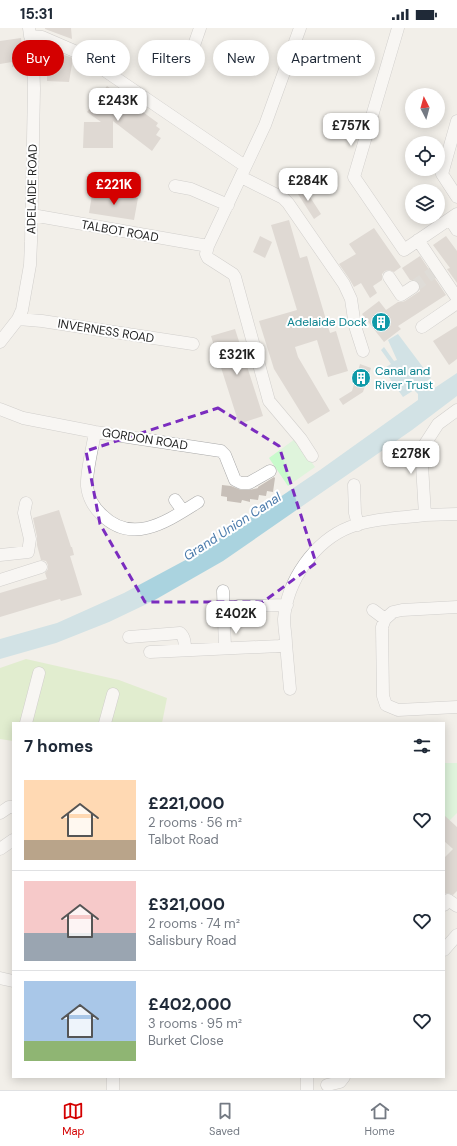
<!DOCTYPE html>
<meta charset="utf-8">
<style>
:root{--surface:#fff;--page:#f2f2f3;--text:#1f2937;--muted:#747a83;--line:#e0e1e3;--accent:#d40000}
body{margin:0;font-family:"DM Sans",sans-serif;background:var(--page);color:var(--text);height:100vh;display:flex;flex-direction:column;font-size:15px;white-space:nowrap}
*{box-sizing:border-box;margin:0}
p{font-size:13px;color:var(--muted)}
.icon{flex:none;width:22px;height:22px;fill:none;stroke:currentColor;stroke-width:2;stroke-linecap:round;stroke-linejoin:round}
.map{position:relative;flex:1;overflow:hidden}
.details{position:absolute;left:12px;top:694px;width:433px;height:356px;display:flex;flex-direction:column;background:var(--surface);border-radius:0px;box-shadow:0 2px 10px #0003}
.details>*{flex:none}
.banner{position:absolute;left:12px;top:12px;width:433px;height:36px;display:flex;gap:8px}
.needle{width:26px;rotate:354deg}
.controls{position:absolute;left:405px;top:60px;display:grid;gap:8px}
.controls a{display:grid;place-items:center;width:40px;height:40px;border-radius:50%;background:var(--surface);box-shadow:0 2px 10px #0003;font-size:20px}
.price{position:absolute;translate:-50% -34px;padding:0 9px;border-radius:8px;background:#fff;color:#222;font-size:13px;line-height:26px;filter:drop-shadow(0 1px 2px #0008)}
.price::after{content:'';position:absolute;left:50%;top:24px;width:12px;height:9px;margin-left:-6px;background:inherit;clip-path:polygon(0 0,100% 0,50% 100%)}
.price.on{background:var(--accent);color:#fff}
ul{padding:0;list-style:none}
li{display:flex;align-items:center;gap:12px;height:100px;padding:0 12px}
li+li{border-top:1px solid var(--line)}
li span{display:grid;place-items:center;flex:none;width:112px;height:80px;border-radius:0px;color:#555}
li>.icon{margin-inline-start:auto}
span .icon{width:48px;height:48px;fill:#fffc;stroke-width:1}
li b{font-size:17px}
h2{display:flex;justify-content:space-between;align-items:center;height:48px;padding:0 12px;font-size:17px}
.pill{padding:0 14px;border-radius:18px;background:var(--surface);box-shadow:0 2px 10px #0003;font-size:14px;line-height:36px}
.pill.on{background:var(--accent);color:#fff}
.status{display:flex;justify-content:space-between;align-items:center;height:28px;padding:0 20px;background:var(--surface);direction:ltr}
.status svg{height:11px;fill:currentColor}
.menu{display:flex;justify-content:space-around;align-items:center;height:56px;border-top:1px solid var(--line);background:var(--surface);font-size:11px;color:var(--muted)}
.menu a{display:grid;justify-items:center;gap:2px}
.menu .on{color:var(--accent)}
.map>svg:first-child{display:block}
</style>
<div class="status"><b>15:31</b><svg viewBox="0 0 49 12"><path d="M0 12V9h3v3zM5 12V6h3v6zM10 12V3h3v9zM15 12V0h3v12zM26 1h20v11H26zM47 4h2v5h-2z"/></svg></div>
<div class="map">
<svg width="457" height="1062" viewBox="0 0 457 1062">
<rect width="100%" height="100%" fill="#f2efe9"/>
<path fill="#cdebb0" d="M26 631 119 652 167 670 162 695H13V713L0 711V640Z"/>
<path fill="#c8facc" d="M295 411 315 439 288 458 269 430Z
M444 735H457V785L444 798Z"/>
<path fill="#aad3df" d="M398 306 431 350 421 357 425 362 430 363 457 345V368L412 402 223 533 153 573 109 594 56 615 0 631V611L57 595 124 565 193 528 320 442 418 372V366L414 362 403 369 383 341 391 336 381 322 384 319 394 333 397 332 388 312Z"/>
<path fill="#c7bfb8" d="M45 0H71L72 11 45 1Z
M21 10 25 37 12 39V34L0 36V13Z
M44 23H53L73 30 69 54 47 53V40Z
M107 58 158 95 156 98 160 101 156 107 161 110 152 123 113 93V120H83L84 94H101L87 84Z
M303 158 321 186 314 191 296 163Z
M96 163 138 170 134 192 89 185 92 167H95Z
M289 192 300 230 307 228 330 305 336 303 348 343 328 349 317 312 295 319 298 329 330 383 308 396 274 341 259 293 297 282 271 197Z
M374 200 401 239 394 244 389 242 385 243 382 246V252L373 258 377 265 370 270 361 255 354 259 350 252 339 236 356 226 349 216Z
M260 208 272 214 265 230 253 224Z
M446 208 457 223V255L447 241 450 240 433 217Z
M420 228 446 267 398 298 401 301 384 314 362 286 379 273 386 282 398 274H402L405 273 420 263V259L419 255 416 252H410L402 240Z
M457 298V331L449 337 433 313Z
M235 301 263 388 239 396 211 308Z
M360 336 371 340 363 364 343 377 339 371 352 363Z
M274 449 275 450 273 464 267 463 266 468 259 467 258 472 250 471V474L242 472 241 475 227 473V469L221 468 222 457 231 458 241 462H249L258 460V459Z
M59 482 71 519H72L74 527 70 528 82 567 61 573 60 571 0 589V565L47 551 45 545 48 541V537L46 533 41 532 37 517V509L33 490Z
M444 787 457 799V863L453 867 448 865 444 866V830L453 821 444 813Z"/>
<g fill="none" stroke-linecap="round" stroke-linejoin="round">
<path stroke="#c8c6c1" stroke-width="12" stroke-dasharray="12 6" stroke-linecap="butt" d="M413 259 434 244"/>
<defs>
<path id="minor" d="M300 0 265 97 208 218 206 226 208 230 233 246 235 249 269 373 301 411 312 428
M398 0 354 149 404 222 457 186
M30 8 42 9 79 25 245 138
M186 40 200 0
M457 93 442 146 457 169
M241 149 283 170 288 175 344 256 351 271 355 298 363 323
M175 158 191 161 228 177
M32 187 208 218
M450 191 457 202
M418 212 457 270
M389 249 401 267 413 259
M18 291 42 293 193 316
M422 299 457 275
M0 314 18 291 22 282 30 237 31 214 34 61 33 27 29 0
M0 381 23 390 95 404 221 423 225 427 235 452 241 455H249L270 443
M457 382 438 396 425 416 422 437 425 487 457 486
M95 404C93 418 86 444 87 458 88 469 94 480 102 487 133 518 169 492 198 474
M354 457 355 485 358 497
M175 472 183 483
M0 527 28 524 30 511 24 485 26 475
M0 552 41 539
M223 563 225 620
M238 578 287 577
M457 579 402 582 393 584 385 591 382 599 383 668 386 677 398 682 457 679
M373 582 385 591
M129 609 180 605C185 609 185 616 185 622
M286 616 290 661
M150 624 280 618 286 616C286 608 284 599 284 591 287 553 314 513 350 499 374 490 401 490 425 487
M26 695 39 645
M105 695 113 666
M0 785 9 779H13
M0 821 13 812
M444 877 448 872 457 878
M444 922 457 907
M0 950 13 953
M113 1049V1062
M327 1057 340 1054 344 1049
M307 1062V1049"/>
</defs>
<use href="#minor" stroke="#a9a9a9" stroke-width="13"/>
<use href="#minor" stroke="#fff" stroke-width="12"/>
</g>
<path d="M0 0H457V1062H0ZM218 380 279 418 316 535 263 574H145L100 496 86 423Z" fill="#f2efe9" fill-opacity=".55" fill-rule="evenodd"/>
<path fill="none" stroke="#7b2cbf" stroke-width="3" stroke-dasharray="8 5" stroke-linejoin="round" d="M218 380 279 418 316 535 263 574H145L100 496 86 423Z"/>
<defs>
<symbol id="building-disc" viewBox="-11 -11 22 22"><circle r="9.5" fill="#0f9aa8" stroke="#fff"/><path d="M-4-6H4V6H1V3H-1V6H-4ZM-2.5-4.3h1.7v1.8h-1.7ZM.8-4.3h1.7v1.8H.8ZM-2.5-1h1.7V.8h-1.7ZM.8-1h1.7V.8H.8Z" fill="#fff"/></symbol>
</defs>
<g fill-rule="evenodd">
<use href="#building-disc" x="370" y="283" width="22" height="22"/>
<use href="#building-disc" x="350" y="339" width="22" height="22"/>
</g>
<g text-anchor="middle" stroke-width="4" stroke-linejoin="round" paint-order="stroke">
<g font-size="12" fill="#222" stroke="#fff">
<text transform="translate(32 161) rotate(-89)" y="4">ADELAIDE ROAD</text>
<text transform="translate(120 203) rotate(10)" y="4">TALBOT ROAD</text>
<text transform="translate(106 303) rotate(9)" y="4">INVERNESS ROAD</text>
<text transform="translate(145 411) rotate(9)" y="4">GORDON ROAD</text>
</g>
<g font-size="12" fill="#0d838f" stroke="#fff" text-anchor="end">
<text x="367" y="298">Adelaide Dock</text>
<text x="375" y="347" text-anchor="start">Canal and<tspan x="375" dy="14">River Trust</tspan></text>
</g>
<g font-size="13" font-style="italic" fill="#4a7aab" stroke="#fff">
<text transform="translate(232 498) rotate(-33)" y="5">Grand Union Canal</text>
</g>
</g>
</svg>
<div class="controls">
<a><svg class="needle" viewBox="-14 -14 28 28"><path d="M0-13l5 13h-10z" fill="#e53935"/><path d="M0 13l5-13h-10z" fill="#747a83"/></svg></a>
<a><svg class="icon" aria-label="locate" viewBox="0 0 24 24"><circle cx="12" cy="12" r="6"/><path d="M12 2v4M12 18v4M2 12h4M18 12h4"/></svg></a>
<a><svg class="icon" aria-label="layers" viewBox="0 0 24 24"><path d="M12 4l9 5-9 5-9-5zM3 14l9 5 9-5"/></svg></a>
</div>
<b class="price" style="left:118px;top:94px">£243K</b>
<b class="price" style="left:351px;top:119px">£757K</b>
<b class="price" style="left:308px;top:174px">£284K</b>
<b class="price on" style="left:114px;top:178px">£221K</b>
<b class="price" style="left:237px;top:348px">£321K</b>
<b class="price" style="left:411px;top:447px">£278K</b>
<b class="price" style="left:236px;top:607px">£402K</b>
<div class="banner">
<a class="pill on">Buy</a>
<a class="pill">Rent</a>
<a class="pill">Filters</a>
<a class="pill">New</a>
<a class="pill">Apartment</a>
</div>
<section class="details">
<h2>7 homes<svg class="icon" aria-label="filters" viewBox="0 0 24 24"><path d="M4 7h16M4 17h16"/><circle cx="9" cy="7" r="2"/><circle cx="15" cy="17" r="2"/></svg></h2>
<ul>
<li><span style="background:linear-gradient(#ffd9b3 75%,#b9a48a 0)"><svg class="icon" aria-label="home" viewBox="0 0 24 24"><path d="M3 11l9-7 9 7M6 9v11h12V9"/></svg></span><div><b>£221,000</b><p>2 rooms · 56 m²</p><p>Talbot Road</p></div><svg class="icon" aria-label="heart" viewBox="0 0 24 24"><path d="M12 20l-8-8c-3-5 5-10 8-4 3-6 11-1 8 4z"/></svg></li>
<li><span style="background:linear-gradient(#f6c9c9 65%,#9aa5b1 0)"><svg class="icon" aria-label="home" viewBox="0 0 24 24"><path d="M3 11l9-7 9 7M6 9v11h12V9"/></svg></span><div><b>£321,000</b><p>2 rooms · 74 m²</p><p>Salisbury Road</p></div><svg class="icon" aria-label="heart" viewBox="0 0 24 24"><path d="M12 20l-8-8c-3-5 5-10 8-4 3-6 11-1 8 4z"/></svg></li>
<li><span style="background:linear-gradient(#a9c7e8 75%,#8fb573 0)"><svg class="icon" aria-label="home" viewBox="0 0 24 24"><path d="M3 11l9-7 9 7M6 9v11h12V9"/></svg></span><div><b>£402,000</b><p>3 rooms · 95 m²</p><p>Burket Close</p></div><svg class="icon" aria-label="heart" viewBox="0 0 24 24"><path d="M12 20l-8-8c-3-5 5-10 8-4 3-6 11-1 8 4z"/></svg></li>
</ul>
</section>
</div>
<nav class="menu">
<a class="on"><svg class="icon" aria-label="map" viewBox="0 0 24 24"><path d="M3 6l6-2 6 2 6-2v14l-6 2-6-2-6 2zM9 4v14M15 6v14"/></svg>Map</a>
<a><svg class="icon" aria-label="saved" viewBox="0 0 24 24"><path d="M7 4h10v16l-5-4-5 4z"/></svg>Saved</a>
<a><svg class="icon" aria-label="home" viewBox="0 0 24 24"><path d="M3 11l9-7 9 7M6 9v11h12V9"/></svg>Home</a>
</nav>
